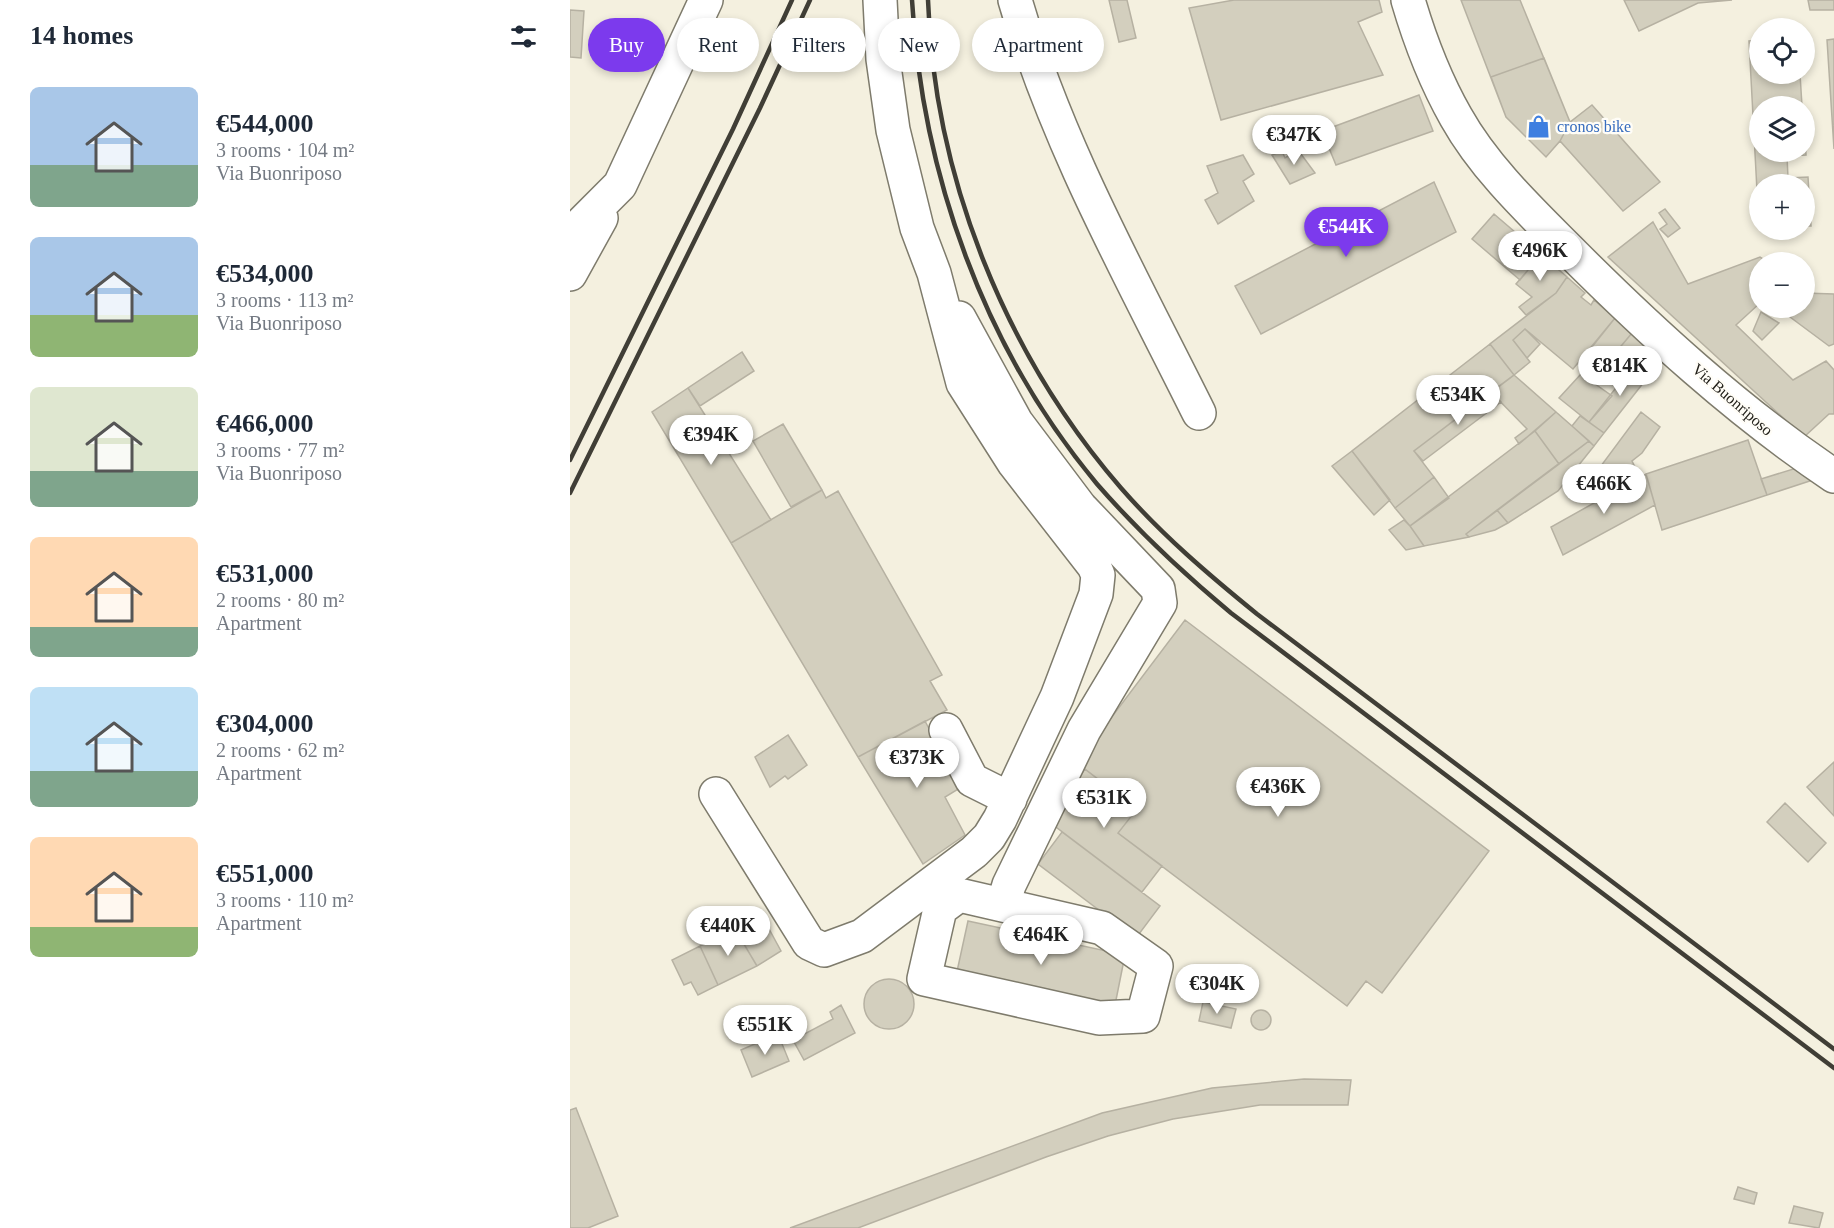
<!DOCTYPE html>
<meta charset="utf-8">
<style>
:root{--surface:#fff;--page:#f6f6f7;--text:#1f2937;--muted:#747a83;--accent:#7c3aed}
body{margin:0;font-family:Georgia,serif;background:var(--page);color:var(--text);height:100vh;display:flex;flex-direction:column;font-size:22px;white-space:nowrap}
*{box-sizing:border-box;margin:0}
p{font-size:20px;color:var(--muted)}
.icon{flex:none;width:33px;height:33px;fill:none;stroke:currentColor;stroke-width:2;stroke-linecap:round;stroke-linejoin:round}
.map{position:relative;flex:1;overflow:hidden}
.panel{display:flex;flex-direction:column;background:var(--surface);width:570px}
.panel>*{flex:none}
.guide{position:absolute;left:18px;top:18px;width:570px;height:54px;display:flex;gap:12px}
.fabs{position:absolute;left:1179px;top:18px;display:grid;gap:12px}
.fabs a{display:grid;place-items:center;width:66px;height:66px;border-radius:50%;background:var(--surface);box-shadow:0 3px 9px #0003;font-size:30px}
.price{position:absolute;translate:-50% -51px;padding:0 14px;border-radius:21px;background:#fff;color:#222;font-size:20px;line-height:39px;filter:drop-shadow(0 2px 3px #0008)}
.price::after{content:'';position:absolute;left:50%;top:36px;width:18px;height:14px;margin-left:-9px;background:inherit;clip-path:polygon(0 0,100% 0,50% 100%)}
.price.active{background:var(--accent);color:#fff}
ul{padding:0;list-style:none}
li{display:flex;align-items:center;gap:18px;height:150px;padding:0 30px}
li span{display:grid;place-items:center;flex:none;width:168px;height:120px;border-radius:9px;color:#555}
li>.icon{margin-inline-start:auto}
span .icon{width:72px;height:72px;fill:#fffc;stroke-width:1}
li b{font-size:26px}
h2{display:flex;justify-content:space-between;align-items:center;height:72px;padding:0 30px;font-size:26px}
.pill{padding:0 21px;border-radius:27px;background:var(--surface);box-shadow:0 3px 9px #0003;font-size:21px;line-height:54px}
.pill.active{background:var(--accent);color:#fff}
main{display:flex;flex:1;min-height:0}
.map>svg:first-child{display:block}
</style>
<main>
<section class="panel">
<h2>14 homes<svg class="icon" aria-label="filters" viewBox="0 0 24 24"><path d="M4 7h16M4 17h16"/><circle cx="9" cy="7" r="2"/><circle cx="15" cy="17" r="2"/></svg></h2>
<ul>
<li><span style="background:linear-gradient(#a9c7e8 65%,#7fa58c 0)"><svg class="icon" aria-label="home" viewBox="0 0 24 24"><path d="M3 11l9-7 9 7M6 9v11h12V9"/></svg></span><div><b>€544,000</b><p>3 rooms · 104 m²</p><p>Via Buonriposo</p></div></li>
<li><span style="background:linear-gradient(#a9c7e8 65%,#8fb573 0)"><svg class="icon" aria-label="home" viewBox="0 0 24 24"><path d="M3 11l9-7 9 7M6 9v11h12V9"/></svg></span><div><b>€534,000</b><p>3 rooms · 113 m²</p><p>Via Buonriposo</p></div></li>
<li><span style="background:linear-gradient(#dfe7d0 70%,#7fa58c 0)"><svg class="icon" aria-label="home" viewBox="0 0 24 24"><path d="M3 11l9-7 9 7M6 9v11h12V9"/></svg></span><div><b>€466,000</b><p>3 rooms · 77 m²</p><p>Via Buonriposo</p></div></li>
<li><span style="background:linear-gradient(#ffd9b3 75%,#7fa58c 0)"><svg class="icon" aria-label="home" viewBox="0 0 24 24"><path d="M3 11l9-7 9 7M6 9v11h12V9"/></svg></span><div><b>€531,000</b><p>2 rooms · 80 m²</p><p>Apartment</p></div></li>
<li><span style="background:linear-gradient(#bfe0f5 70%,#7fa58c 0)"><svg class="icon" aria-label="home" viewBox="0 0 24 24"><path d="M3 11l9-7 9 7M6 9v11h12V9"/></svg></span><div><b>€304,000</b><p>2 rooms · 62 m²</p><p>Apartment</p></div></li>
<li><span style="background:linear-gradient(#ffd9b3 75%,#8fb573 0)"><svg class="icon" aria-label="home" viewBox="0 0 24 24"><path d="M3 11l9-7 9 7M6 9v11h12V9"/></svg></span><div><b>€551,000</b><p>3 rooms · 110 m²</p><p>Apartment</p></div></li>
</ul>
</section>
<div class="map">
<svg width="1264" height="1228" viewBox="0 0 1264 1228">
<rect width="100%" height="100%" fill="#f4f0df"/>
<path fill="#d3cfbe" stroke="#b6b1a2" stroke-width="1.5" d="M539 0H557L566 38 549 42Z
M664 0H809L812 12 788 22 813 75 651 120 619 8Z
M891 0H950L1000 122 1022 105 1090 182 1053 211 990 141 976 157 936 117Z
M1054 0H1162L1128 3 1069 31Z
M1238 0H1264V10H1240Z
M0 10 14 11 11 58 0 57Z
M1264 39V149L1257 40Z
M1190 40V74H1230L1232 106H1190V152H1234L1235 137 1236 155 1217 156 1218 178 1238 177 1241 226H1234V184H1190L1189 228 1179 41Z
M974 58 1000 122 990 141 976 157 936 117 921 77Z
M849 95 863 131 766 165 752 131Z
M728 150 745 173 720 184 702 155 712 151 715 158Z
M673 155 684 174 673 181 684 201 648 224 635 200 648 193 637 166Z
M864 182 886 232 691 334 665 286Z
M1095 209 1110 228 1098 237 1090 229 1097 224 1089 213Z
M924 214 967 251 954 266 958 270 950 280 902 239Z
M1083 222 1118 284 1190 257 1198 262H1190V303L1166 325 1223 380 1256 361 1264 370V414H1259L1234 437 1038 257Z
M967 251 997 277 986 293 956 315 949 307 962 297 946 284 958 270 954 266Z
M997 277 1015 293 1011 297 1021 305 1024 300 1045 318 1003 369 955 329 943 340 960 362 944 375 920 344 986 293Z
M1234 293 1264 294V344L1259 346 1208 308H1234Z
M1191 312 1209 323 1192 340 1183 331Z
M1045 318 1062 333 1031 370 1014 357Z
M955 329 970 344 957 358 943 340Z
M1062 333 1078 347 1050 384 1031 370Z
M920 344 944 375 844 451 864 477 825 508 782 451Z
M1078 347 1092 359 1081 373 1067 361Z
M172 352 184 371 130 406 118 388Z
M1067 361 1081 373 1034 433 1019 422Z
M1011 374 1042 396 1019 422 989 398Z
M944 375 986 412 949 444 945 438 957 429 921 392Z
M118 388 201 520 161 543 82 412Z
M921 392 931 402 853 461 844 451Z
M986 412 1019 441 989 464 965 431Z
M1071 412 1090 427 1072 453 1062 461 1070 477 1028 501 1019 482Z
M1010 416 1034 433 1024 446 1002 426Z
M213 424 252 490 221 507 183 441Z
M965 431 989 464 896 534 899 537 854 546 840 526Z
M1178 440 1197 495 1092 530 1076 474Z
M1019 441 1024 446 988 491 938 523 927 510Z
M782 451 820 500 804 515 762 466Z
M1233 466 1249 478 1197 495 1191 479Z
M1076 474 1085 505 993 555 981 527Z
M864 477 879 498 840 526 825 508Z
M252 490 256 498 268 491 372 675 360 681 377 710 288 757 161 543Z
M927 510 938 523 925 530 899 537 896 534Z
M834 520 840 526 854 546 836 550 819 530Z
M615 620 919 851 812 993 796 981 777 1006 548 833 567 809 507 763Z
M355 721 390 788 375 797 395 835 353 864 288 757Z
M218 735 237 765 218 779 215 776 200 787 185 757Z
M1264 762V816L1237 787Z
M515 769 567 809 548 833 592 866 572 892 478 821Z
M1215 803 1256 843 1238 862 1197 822Z
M492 832 590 906 566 938 468 864Z
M192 916 211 951 187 966 165 929Z
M398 921 555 955 544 1010 386 976Z
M165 929 187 966 148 985 130 946Z
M130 946 148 985 128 995 121 982 114 985 102 960Z
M294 1004a25 25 0 1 1 50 0a25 25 0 1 1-50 0Z
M633 1002 666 1009 661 1028 629 1021Z
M271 1005 285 1033 234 1060 223 1040 263 1019 260 1012Z
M681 1020a10 10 0 1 1 20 0a10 10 0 1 1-20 0Z
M208 1034 219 1061 182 1077 171 1050Z
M734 1079 781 1080 778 1105H690L603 1119 538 1136 476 1157 288 1228H220L532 1113 642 1088Z
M6 1108 48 1216 18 1228H0V1110Z
M1168 1187 1187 1193 1184 1204 1164 1199Z
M1224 1206 1253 1213 1249 1228 1219 1223Z"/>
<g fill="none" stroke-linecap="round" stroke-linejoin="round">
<defs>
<path id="minor" d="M445 0C487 145 562 278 629 413
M838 0C850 41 865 80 886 117 914 167 958 209 998 249 1080 331 1167 411 1264 476
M0 235 50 185 136 0
M0 274 31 218
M389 318 446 422 510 507 588 589 590 603 514 730 439 885 433 905
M376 730 402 780 440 799
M146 794 239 943 254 950 292 936 404 852 419 837 430 819 487 697 526 594 528 575 524 566 444 463 393 383 364 273 347 228 323 130 313 59 310 0
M389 895 532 928 586 966 573 1016 529 1018 354 979 370 909Z"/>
</defs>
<use href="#minor" stroke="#7e7b6c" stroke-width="36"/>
<use href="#minor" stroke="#fff" stroke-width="33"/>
<path stroke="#403e36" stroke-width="4.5" d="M342 0C352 174 414 349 527 484 568 531 613 573 661 613L1264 1068
M358 0C364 177 435 354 551 488 592 535 639 575 687 614L1264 1049
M0 460 163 129 222 0
M0 493 190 108 240 0"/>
</g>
<defs>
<symbol id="shop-bare" viewBox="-9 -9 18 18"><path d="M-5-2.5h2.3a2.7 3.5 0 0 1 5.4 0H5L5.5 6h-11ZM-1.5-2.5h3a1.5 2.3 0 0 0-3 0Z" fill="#3f7fe0" stroke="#fffdf7" stroke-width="2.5" paint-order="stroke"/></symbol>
</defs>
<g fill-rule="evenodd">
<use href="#shop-bare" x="952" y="110" width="33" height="33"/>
</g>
<g text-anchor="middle" stroke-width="4.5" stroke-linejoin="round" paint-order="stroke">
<g font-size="16" fill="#366cbe" stroke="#fffdf7" text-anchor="start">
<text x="987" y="132">cronos bike</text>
</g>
<g font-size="16" fill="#22201a" stroke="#fffdf7">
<text transform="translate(1163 399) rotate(41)" y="6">Via Buonriposo</text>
</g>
</g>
</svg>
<div class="fabs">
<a><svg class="icon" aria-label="locate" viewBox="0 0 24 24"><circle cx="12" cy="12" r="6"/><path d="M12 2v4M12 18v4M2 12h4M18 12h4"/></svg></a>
<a><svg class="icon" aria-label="layers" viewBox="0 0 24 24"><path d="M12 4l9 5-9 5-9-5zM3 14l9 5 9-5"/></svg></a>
<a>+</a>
<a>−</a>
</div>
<b class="price" style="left:724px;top:166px">€347K</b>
<b class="price active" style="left:776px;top:258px">€544K</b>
<b class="price" style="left:970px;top:282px">€496K</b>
<b class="price" style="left:1050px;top:397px">€814K</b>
<b class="price" style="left:888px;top:426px">€534K</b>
<b class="price" style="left:141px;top:466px">€394K</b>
<b class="price" style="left:1034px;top:515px">€466K</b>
<b class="price" style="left:347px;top:789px">€373K</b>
<b class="price" style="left:708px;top:818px">€436K</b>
<b class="price" style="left:534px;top:829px">€531K</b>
<b class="price" style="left:158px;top:957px">€440K</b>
<b class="price" style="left:471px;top:966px">€464K</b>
<b class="price" style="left:647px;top:1015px">€304K</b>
<b class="price" style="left:195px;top:1056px">€551K</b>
<div class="guide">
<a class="pill active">Buy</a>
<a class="pill">Rent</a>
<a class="pill">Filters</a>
<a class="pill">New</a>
<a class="pill">Apartment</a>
</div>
</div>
</main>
